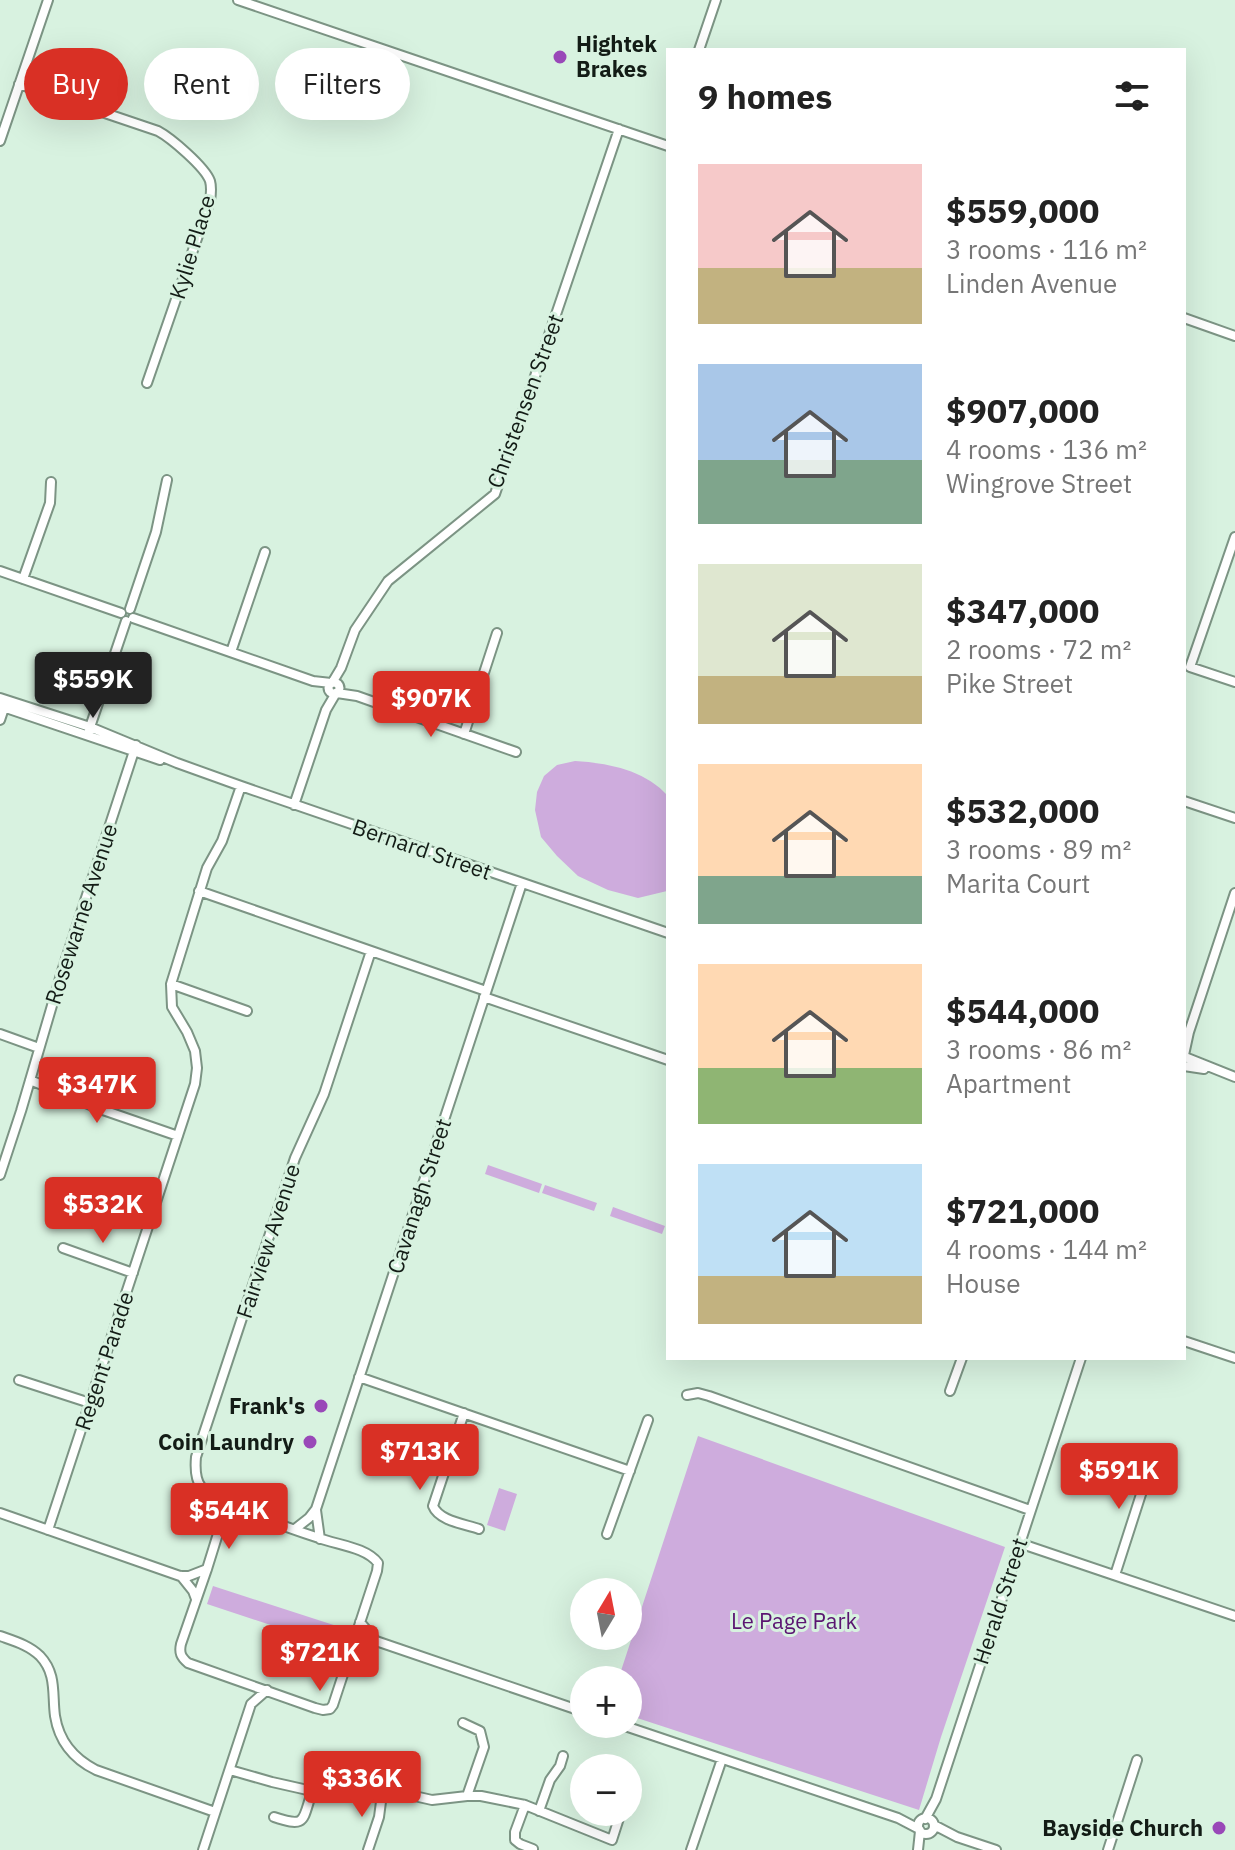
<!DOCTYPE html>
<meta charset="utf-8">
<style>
:root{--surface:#fff;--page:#f6f6f6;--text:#222;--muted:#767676;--accent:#d93025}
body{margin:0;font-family:"IBM Plex Sans",sans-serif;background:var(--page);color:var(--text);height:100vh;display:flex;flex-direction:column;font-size:30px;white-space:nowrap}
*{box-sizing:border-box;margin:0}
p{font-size:26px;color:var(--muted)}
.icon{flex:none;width:44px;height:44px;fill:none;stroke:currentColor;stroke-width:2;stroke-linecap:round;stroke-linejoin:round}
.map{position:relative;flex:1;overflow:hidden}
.sheet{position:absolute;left:666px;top:48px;width:520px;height:1312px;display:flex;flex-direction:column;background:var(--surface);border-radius:0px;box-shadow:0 8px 32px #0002}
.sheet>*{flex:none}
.banner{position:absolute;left:24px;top:48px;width:522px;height:72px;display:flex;gap:16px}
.needle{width:52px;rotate:10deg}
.controls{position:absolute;left:570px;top:1578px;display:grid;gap:16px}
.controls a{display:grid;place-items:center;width:72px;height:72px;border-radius:50%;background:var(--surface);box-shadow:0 8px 32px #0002;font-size:40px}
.price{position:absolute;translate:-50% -68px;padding:0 18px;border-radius:8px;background:var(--accent);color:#fff;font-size:26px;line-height:52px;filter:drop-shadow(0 2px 4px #0008)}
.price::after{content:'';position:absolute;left:50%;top:48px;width:24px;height:18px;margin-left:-12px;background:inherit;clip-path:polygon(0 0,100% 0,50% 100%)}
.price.active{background:#222;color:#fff}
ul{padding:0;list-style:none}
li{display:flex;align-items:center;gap:24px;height:200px;padding:0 32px}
li span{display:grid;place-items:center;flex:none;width:224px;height:160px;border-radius:0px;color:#555}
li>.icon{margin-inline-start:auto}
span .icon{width:96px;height:96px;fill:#fffc;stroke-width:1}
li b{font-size:34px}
h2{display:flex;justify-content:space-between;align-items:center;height:96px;padding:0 32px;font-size:34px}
.chip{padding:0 28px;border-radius:36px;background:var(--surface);box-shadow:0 8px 32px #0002;font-size:28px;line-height:72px}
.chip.active{background:var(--accent);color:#fff}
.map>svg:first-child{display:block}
</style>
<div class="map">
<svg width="1235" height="1850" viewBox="0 0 1235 1850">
<rect width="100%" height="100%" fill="#d8f2e0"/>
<path fill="#ceacdd" d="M575 761C608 763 645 770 668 796L667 891 638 898 608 890 578 876 557 856 541 837 535 810 537 792 544 776 557 765Z
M488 1165 542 1184 539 1193 485 1174Z
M545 1185 597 1203 594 1211 542 1193Z
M613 1207 665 1226 662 1234 610 1216Z
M698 1436 1005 1547 941 1737 919 1810 628 1715V1680H618Z
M499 1488 517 1494 505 1531 487 1525Z
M213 1586 346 1629 340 1648 207 1604Z"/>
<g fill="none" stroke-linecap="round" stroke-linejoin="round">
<defs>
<path id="minor" d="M238 0 668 146
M699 50 716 0
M19 84 158 131C171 138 205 167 210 181 212 188 211 194 210 201L147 383
M0 141 48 0
M1184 318 1235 336
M1235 537 1190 667 1235 682
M0 571 121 613
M23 579 50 503 51 482
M130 609 156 532 167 480
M133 618 313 681 331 683
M231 652 265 552
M328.5 688a5.5 5.5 0 1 1 11 0a5.5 5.5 0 1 1-11 0Z
M332 683 341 668 355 630 388 581 495 494 619 129
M337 693 357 696 516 752
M0 698 90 727 177 763 241 786 668 933
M0 706 160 760
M0 720 5 705
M89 730 126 621
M464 734 497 633
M1184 801 1235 818
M294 805 326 710 336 693
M199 891 486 991
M171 984 247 1011
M484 997 668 1060
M0 1034 39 1048
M1184 1055 1189 1032 1235 893
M1185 1057 1235 1077
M1184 1066 1204 1069
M30 1080 100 1109 178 1136
M0 1175 21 1111 63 968 136 745
M63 1248 133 1273
M1184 1341 1235 1358
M359 1377 630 1471
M19 1380 90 1403
M950 1391 962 1358
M687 1395 698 1393 709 1396 1030 1510
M464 1413 433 1506C439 1521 465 1524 479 1529
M213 1496 221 1511V1524
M243 1509C217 1490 192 1502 196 1457L295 1158 324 1094 371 951
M238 1510H245C269 1521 294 1530 319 1538 337 1545 366 1547 378 1563L377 1571 333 1705 330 1709 323 1710 315 1708 188 1663C181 1657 179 1653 181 1644L207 1569 221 1524 227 1516Z
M316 1510 320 1539
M0 1513 180 1576H189L207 1569
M295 1529 309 1518 316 1509 522 883
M48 1530 195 1084 197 1068 195 1051 187 1032 172 1007 171 984 207 868 222 841 241 786
M607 1534 648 1420
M1019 1543 1235 1616
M1115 1575 1153 1457
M181 1576 193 1591 196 1599
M360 1622 376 1641 584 1712
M0 1636C14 1641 29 1645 40 1656 57 1674 52 1694 55 1716 59 1741 74 1759 96 1770L215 1812
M352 1648 376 1641
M463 1723 480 1731 484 1747 467 1796
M619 1724 898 1818 919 1829
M230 1770 272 1782 334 1796 401 1793 432 1800 467 1796H481L525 1805 612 1840 621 1812
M628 1791 631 1784
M525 1805 515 1832V1840L520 1844 533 1849
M539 1811 550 1780 560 1766 563 1756
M274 1817C307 1828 302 1821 312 1792
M918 1826a8 8 0 1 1 16 0a8 8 0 1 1-16 0Z
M925 1819 936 1799 1081 1358
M934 1825 957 1837 996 1850
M203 1850 251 1704 267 1690
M368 1850 379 1817 382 1794
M691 1850 722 1759
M918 1850 920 1831
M1108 1850 1137 1760"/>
</defs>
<use href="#minor" stroke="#7c9484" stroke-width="12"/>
<use href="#minor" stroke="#fff" stroke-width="8"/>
</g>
<g fill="#9948b8" stroke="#d8f2e0" stroke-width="3">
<circle cx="560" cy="57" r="8"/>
<circle cx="321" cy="1406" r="8"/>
<circle cx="310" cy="1442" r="8"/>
<circle cx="1219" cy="1828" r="8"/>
</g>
<g text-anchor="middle" stroke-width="6" stroke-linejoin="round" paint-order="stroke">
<g font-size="22" font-weight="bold" fill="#131c16" stroke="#d8f2e0" text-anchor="end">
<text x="576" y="52" text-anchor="start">Hightek<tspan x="576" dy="25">Brakes</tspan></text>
<text x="305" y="1414">Frank's</text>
<text x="294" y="1450">Coin Laundry</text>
<text x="1203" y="1836">Bayside Church</text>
</g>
<g font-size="22" fill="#131c16" stroke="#d8f2e0">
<text transform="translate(192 247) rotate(-73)" y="8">Kylie Place</text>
<text transform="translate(525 401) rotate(-70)" y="8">Christensen Street</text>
<text transform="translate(422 849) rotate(19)" y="8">Bernard Street</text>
<text transform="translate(81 914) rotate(-72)" y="8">Rosewarne Avenue</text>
<text transform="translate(419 1196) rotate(-72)" y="8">Cavanagh Street</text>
<text transform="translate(268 1241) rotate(-72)" y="8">Fairview Avenue</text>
<text transform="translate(104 1361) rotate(-72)" y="8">Regent Parade</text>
<text transform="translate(1000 1601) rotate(-72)" y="8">Herald Street</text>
</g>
<g font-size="22" fill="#5a1571" stroke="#d8f2e0">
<text x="794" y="1629">Le Page Park</text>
</g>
</g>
</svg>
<div class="controls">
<a><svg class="needle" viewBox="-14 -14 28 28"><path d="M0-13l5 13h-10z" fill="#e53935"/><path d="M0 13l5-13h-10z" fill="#767676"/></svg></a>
<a>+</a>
<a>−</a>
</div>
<b class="price active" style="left:93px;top:720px">$559K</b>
<b class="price" style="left:431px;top:739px">$907K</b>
<b class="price" style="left:97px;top:1125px">$347K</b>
<b class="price" style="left:103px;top:1245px">$532K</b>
<b class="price" style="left:420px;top:1492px">$713K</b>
<b class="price" style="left:1119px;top:1511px">$591K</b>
<b class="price" style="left:229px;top:1551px">$544K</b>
<b class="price" style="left:320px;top:1693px">$721K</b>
<b class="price" style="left:362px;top:1819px">$336K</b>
<div class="banner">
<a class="chip active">Buy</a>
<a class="chip">Rent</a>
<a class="chip">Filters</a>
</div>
<section class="sheet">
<h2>9 homes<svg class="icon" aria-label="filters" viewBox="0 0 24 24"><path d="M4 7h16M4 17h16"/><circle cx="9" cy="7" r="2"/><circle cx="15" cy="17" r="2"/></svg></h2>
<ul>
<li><span style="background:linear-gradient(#f6c9c9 65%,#c2b280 0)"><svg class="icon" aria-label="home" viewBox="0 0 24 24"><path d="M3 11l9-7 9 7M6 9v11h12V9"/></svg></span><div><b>$559,000</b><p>3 rooms · 116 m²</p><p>Linden Avenue</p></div></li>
<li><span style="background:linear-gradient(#a9c7e8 60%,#7fa58c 0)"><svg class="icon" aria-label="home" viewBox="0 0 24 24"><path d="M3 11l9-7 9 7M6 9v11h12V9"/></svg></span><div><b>$907,000</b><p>4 rooms · 136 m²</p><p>Wingrove Street</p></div></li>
<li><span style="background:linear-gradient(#dfe7d0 70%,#c2b280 0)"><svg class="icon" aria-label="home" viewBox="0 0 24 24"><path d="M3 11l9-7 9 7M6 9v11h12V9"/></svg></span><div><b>$347,000</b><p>2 rooms · 72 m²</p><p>Pike Street</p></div></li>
<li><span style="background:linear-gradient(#ffd9b3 70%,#7fa58c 0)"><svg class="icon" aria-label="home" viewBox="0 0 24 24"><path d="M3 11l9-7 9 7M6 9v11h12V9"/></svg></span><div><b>$532,000</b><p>3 rooms · 89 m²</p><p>Marita Court</p></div></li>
<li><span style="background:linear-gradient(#ffd9b3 65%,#8fb573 0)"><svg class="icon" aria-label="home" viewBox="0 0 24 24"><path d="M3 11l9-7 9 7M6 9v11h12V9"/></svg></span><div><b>$544,000</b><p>3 rooms · 86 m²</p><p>Apartment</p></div></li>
<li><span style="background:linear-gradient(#bfe0f5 70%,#c2b280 0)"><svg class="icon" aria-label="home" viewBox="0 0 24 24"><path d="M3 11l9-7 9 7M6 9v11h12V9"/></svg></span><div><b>$721,000</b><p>4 rooms · 144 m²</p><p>House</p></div></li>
</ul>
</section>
</div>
